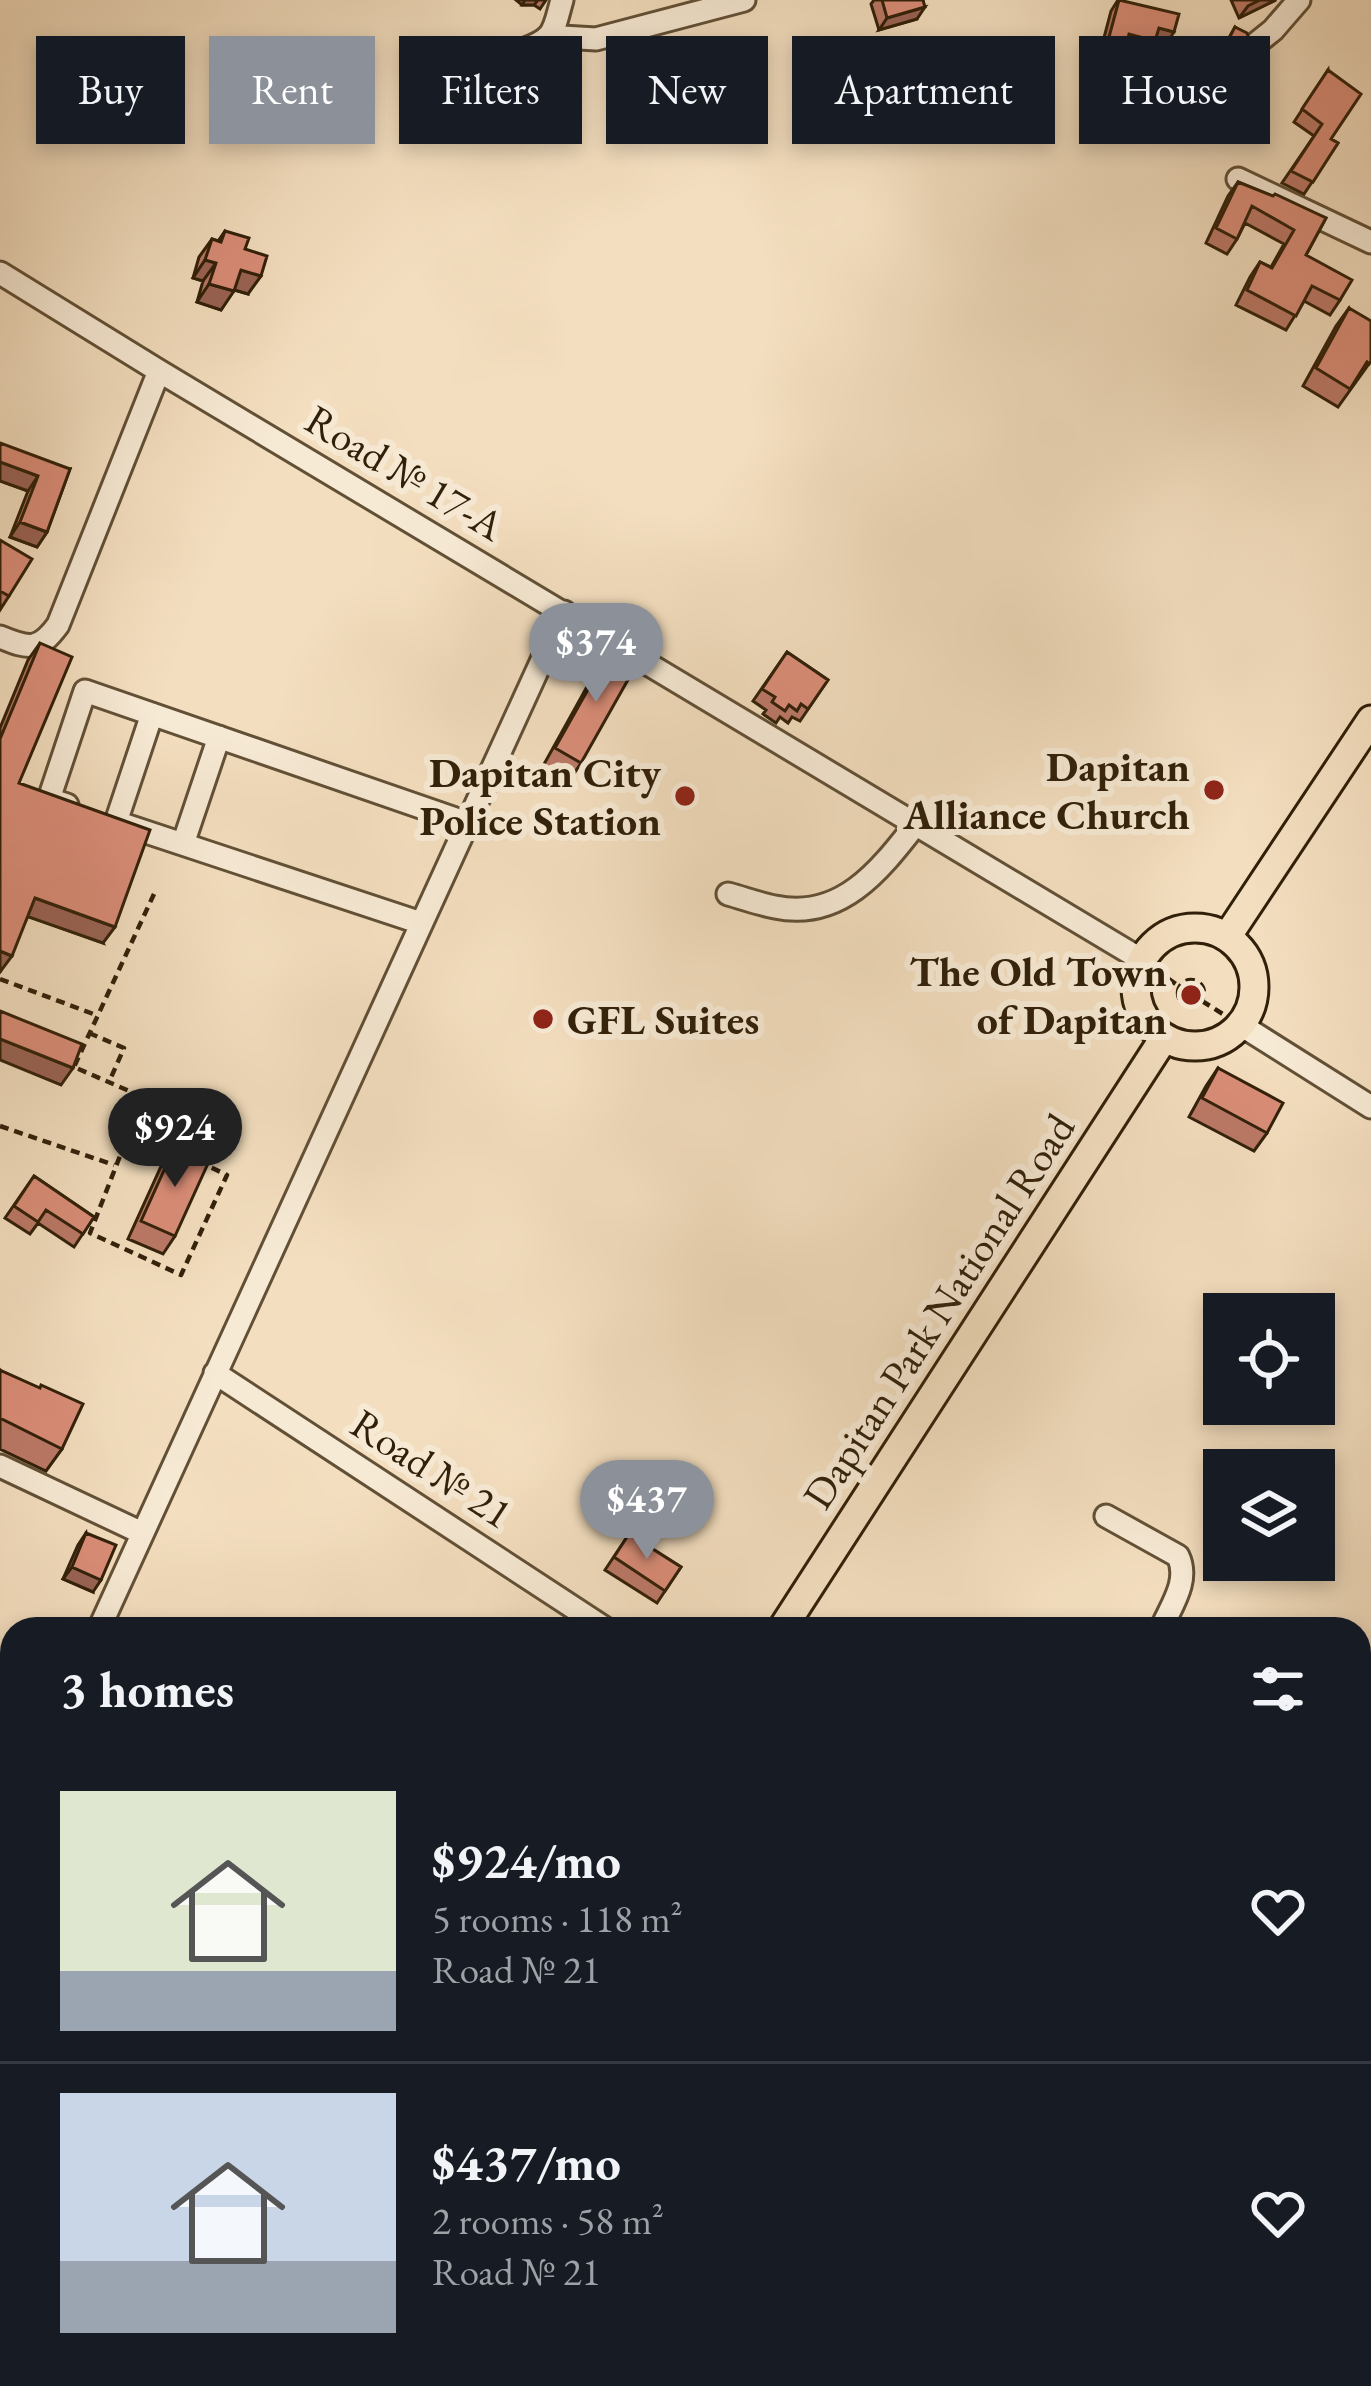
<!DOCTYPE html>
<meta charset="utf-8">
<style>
:root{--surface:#171b24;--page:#20242c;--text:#f1f3f6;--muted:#9ea1a6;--line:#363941;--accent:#8c9099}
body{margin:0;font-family:"EB Garamond",serif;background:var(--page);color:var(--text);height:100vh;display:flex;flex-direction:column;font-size:45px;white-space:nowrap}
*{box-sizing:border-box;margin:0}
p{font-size:39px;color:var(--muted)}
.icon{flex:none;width:66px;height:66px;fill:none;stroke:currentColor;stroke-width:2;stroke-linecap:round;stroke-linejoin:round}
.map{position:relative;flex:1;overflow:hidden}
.sheet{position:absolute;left:0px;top:1617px;width:1371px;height:771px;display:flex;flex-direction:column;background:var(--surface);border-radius:36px 36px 0 0;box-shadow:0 6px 18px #0003}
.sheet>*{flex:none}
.banner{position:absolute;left:36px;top:36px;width:1299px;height:108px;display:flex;gap:24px}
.controls{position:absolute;left:1203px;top:1293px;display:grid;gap:24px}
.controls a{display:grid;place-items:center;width:132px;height:132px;border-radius:0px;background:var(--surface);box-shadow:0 6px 18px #0003;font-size:60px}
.price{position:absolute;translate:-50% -102px;padding:0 27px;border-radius:42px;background:var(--accent);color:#fff;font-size:39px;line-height:78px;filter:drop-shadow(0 3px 6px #0008)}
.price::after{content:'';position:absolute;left:50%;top:72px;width:36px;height:27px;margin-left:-18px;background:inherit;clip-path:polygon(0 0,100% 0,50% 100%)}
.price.on{background:#222;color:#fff}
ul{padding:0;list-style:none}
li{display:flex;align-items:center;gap:36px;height:300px;padding:0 60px}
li+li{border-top:3px solid var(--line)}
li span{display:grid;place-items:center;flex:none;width:336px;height:240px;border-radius:0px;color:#555}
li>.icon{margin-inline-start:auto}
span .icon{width:144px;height:144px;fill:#fffc;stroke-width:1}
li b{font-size:51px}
h2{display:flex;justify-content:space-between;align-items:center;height:144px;padding:0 60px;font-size:51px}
.chip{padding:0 42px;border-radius:0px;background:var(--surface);box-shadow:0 6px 18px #0003;font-size:42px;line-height:108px}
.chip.on{background:var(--accent);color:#fff}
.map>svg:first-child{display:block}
</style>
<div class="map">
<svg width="1371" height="2386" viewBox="0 0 1371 2386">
<rect width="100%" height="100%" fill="#f3debf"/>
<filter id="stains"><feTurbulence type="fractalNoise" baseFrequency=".00167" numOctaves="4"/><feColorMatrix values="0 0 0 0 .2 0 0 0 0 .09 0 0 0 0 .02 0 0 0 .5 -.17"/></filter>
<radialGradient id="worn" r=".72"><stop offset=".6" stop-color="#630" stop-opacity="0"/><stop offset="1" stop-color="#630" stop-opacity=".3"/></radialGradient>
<path fill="#b6c295" stroke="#74714f" stroke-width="3" d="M1371 2287V2386H1299L1306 2376H1359V2304Z"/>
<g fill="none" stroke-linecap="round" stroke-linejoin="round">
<defs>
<path id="minor" d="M553 34 562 37 596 39 744 0
M1253 46 1273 30 1299 0
M523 50C556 38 553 31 562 0
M1238 179 1371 242
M0 273 159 371 1142 960
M0 637C29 649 39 651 58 625L159 371
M67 805 49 799 85 691 467 823
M116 822 152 714
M125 825 421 923
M183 844 219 737
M728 894C743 898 759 904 775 907 841 921 880 870 916 824
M1241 1025 1371 1107
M215 1373 606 1629
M0 1466 142 1533
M1106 1516 1178 1556C1190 1581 1171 1606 1161 1629
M99 1629 564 612
M0 1884 12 1853
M1359 1956 1371 1934
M0 2013 12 2021
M0 2234 12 2219
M1359 2289 1368 2277
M556 2376 570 2386
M1289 2386 1296 2376"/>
<path id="major" d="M1136 987a59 59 0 1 1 118 0a59 59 0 1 1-118 0Z
M1227 937 1371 720
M782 1629 1164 1038
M290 2386 296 2376"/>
</defs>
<use href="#minor" stroke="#625036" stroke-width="27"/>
<use href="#major" stroke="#312009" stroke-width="33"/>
<path stroke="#312009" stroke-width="4.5" stroke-dasharray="9 6" stroke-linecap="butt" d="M154 894 74 1067 143 1097 90 1233 181 1275 227 1175 206 1165
M1156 970 1180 987
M0 979 96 1015
M1178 993a13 13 0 1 1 26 0a13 13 0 1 1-26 0Z
M1202 1001 1226 1016
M89 1033 124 1048 109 1082
M0 1126 114 1165
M130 1130 174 1151"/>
<use href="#minor" stroke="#f7ead5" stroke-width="21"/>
<use href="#major" stroke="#f3debf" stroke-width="27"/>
</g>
<path fill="#bb7967" stroke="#312009" stroke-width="3" d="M516 0H546L540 9 534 5H522Z
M874 0H923L917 19 879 30 871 4Z
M1118 0 1166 44 1155 41 1147 53 1124 47 1119 54 1101 49 1111 11Z
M1231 0H1276L1239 18Z
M1235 27 1251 44 1244 80 1236 92 1207 77Z
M1328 70 1331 139 1338 143 1304 194 1282 183 1314 136 1294 122Z
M469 96 483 142H461V108Z
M1238 182 1326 218 1306 255 1340 300 1330 315 1304 301 1286 330 1236 305 1250 277 1260 262 1271 267 1284 244 1245 223 1237 239 1227 254 1206 243 1228 196Z
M225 231 245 249 248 294 234 290 221 310 197 302 203 281 193 278 199 257 212 239 218 241Z
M1349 308 1371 361 1338 407 1303 386 1336 326Z
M70 469 47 532 37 547 10 537 28 491 0 481Z
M0 540 9 596 0 610Z
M40 643 19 783 103 943 28 916 0 972V728L28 660Z
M612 647 581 763 569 781 543 766 599 665Z
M787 652 828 680 800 721 792 717 788 723 780 717 776 723 763 714 766 710 753 701Z
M1218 1068 1267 1133 1254 1151 1189 1117 1206 1086Z
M176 1144 175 1236 163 1254 128 1239 163 1162Z
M34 1176 94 1217 74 1247 38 1223 30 1234 5 1218Z
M0 1370 62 1449 46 1471 0 1449Z
M86 1533 93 1592 63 1579 78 1545Z
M629 1534 681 1567 657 1603 605 1570Z
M1197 2376H1283L1276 2386H1210Z"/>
<path fill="#996354" stroke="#312009" stroke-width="3" d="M525 0H538L534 5H522Z
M1260 0H1276L1239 18 1248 6Z
M925 7 917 19 879 30 887 18Z
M1159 28 1174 32 1166 44 1155 41 1147 53 1124 47 1119 54 1101 49 1109 37Z
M469 129H492L483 142H461Z
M205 260 216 263 203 281 193 278Z
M241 270 261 276 248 294 228 288Z
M209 284 234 291 221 310 197 302Z
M0 462 38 476 28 491 0 481Z
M20 522 47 532 37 547 10 537Z
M35 898 115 927 103 943 23 915Z
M0 951 12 956 0 972Z
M0 1039 73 1068 61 1085 0 1060Z
M72 1567 101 1580 93 1592 63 1579Z
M1371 2249 1369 2262 1359 2266 1369 2250Z"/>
<path fill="#da8d78" stroke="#312009" stroke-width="3" d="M882 0H923L925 7 887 18Z
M1119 0 1179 14 1174 32 1159 28 1155 41 1129 34 1127 42 1109 37Z
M1235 27 1247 33 1251 44 1260 48 1244 80 1215 65Z
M1328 70 1361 94 1331 139 1338 143 1313 182 1291 171 1322 124 1302 109Z
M469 96H492V129H469Z
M1238 182 1273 196 1275 194 1326 218 1306 255 1352 280 1340 300 1312 286 1296 316 1247 290 1260 262 1272 268 1294 230 1252 206 1237 239 1216 228Z
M225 231 249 238 245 249 267 256 261 276 241 270 234 291 209 284 216 263 205 260 212 239 221 242Z
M1349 308 1371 321V361L1369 364 1367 362 1350 389 1316 368Z
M0 443 70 469 47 532 20 522 38 476 0 462Z
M0 540 32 559 9 596 0 591Z
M40 643 72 657 19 783 150 830 115 927 35 898 12 956 0 951V739Z
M612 647 638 662 581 763 555 748Z
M787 652 828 680 808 709 801 704 797 711 789 705 785 711 772 702 775 697 762 689Z
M0 1011 82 1044 73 1068 0 1039Z
M1218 1068 1283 1103 1267 1133 1202 1098Z
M176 1144 210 1159 175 1236 141 1221Z
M34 1176 94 1217 83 1234 46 1210 38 1222 14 1206Z
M0 1370 40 1388 41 1385 83 1404 62 1449 0 1418Z
M86 1533 116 1545 101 1580 72 1567Z
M629 1534 681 1567 665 1591 614 1557Z
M1359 2228 1371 2237V2249L1359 2264Z
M1065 2376H1119L1110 2386H1056Z
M1228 2376H1283L1275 2386H1241Z"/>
<g fill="#8f2418" stroke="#f7ead5" stroke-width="4.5">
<circle cx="1214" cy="790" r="12"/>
<circle cx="685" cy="796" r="12"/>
<circle cx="1191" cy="995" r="12"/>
<circle cx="543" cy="1019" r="12"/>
</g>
<g text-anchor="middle" stroke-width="12" stroke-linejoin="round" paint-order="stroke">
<g font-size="42" fill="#312009" stroke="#f7ead5">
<text transform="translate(405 472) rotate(31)" y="15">Road № 17-A</text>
<text transform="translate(938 1311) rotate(-57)" y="15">Dapitan Park National Road</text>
<text transform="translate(432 1468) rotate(33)" y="15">Road № 21</text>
</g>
<g font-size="42" font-weight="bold" fill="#312009" stroke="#f7ead5" text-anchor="end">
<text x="1190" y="781">Dapitan<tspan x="1190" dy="48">Alliance Church</tspan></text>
<text x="661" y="787">Dapitan City<tspan x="661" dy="48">Police Station</tspan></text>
<text x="1167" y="986">The Old Town<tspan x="1167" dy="48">of Dapitan</tspan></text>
<text x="567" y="1034" text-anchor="start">GFL Suites</text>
</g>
</g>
<rect width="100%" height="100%" filter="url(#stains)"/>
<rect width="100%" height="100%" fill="url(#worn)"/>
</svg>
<div class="controls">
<a><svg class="icon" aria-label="locate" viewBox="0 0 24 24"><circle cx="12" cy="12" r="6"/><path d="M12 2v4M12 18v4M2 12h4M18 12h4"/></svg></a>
<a><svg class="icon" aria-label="layers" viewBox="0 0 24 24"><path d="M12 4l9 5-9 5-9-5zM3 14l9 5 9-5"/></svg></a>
</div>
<b class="price" style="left:596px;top:705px">$374</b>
<b class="price on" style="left:175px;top:1190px">$924</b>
<b class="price" style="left:647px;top:1562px">$437</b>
<div class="banner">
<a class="chip">Buy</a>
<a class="chip on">Rent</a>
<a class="chip">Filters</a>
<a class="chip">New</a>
<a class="chip">Apartment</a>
<a class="chip">House</a>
</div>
<section class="sheet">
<h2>3 homes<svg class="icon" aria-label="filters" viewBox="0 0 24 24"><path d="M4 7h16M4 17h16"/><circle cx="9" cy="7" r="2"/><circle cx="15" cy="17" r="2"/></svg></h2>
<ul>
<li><span style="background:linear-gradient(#dfe7d0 75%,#9aa5b1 0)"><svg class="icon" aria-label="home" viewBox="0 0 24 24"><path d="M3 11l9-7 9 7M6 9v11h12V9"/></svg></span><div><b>$924/mo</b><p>5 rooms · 118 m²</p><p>Road № 21</p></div><svg class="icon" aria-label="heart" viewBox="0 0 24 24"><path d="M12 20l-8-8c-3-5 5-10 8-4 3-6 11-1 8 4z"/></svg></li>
<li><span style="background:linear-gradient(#c9d6e8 70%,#9aa5b1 0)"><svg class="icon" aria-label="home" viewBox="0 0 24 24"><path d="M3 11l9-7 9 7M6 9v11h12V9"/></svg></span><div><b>$437/mo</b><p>2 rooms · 58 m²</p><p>Road № 21</p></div><svg class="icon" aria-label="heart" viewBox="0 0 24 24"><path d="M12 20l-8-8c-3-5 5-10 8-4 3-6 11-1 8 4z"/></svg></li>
</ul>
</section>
</div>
